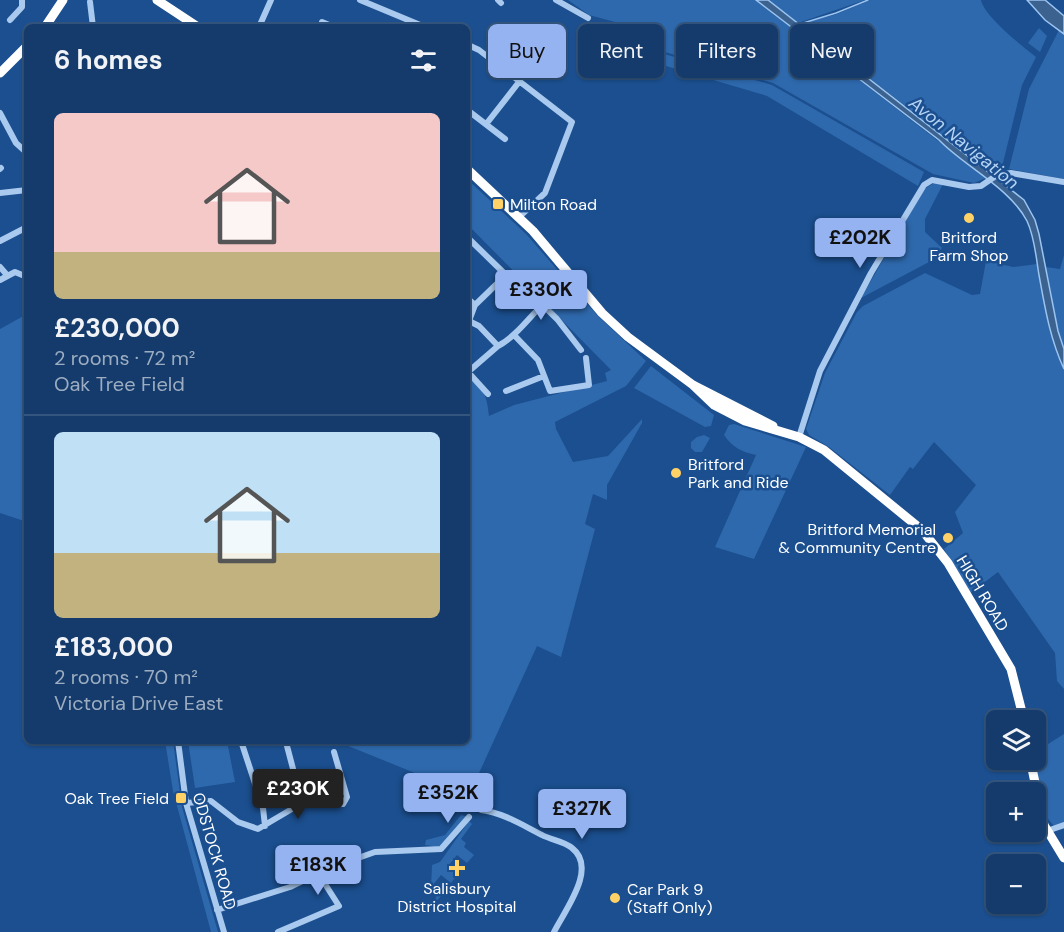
<!DOCTYPE html>
<meta charset="utf-8">
<style>
:root{--surface:#143b6b;--page:#214673;--text:#f1f3f6;--muted:#9dadc1;--line:#33557e;--accent:#95b2f1}
body{margin:0;font-family:"DM Sans",sans-serif;background:var(--page);color:var(--text);height:100vh;display:flex;flex-direction:column;font-size:22px;white-space:nowrap}
*{box-sizing:border-box;margin:0}
p{font-size:20px;color:var(--muted)}
.icon{flex:none;width:33px;height:33px;fill:none;stroke:currentColor;stroke-width:2;stroke-linecap:round;stroke-linejoin:round}
.map{position:relative;flex:1;overflow:hidden}
.panel{position:absolute;left:24px;top:24px;width:446px;height:720px;display:flex;flex-direction:column;background:var(--surface);border-radius:9px;box-shadow:0 2px 4px #0004,0 0 0 2px var(--line)}
.panel>*{flex:none}
.top-card{position:absolute;left:488px;top:24px;width:486px;height:54px;display:flex;gap:12px}
.buttons{position:absolute;left:986px;top:710px;display:grid;gap:12px}
.buttons a{display:grid;place-items:center;width:60px;height:60px;border-radius:9px;background:var(--surface);box-shadow:0 2px 4px #0004,0 0 0 2px var(--line);font-size:30px}
.price{position:absolute;translate:-50% -51px;padding:0 14px;border-radius:6px;background:var(--accent);color:#111;font-size:20px;line-height:39px;filter:drop-shadow(0 2px 3px #0008)}
.price::after{content:'';position:absolute;left:50%;top:36px;width:18px;height:14px;margin-left:-9px;background:inherit;clip-path:polygon(0 0,100% 0,50% 100%)}
.price.active{background:#222;color:#fff}
ul{padding:0;list-style:none}
li{display:grid;align-content:center;gap:12px;height:318px;padding:0 30px}
li+li{border-top:2px solid var(--line)}
li span{display:grid;place-items:center;height:186px;border-radius:9px;color:#555}
li>.icon{margin-inline-start:auto}
span .icon{width:108px;height:108px;fill:#fffc;stroke-width:1}
li b{font-size:26px}
h2{display:flex;justify-content:space-between;align-items:center;height:72px;padding:0 30px;font-size:26px}
.chip{padding:0 21px;border-radius:9px;background:var(--surface);box-shadow:0 2px 4px #0004,0 0 0 2px var(--line);font-size:21px;line-height:54px}
.chip.active{background:var(--accent);color:#111}
.map>svg:first-child{display:block}
</style>
<div class="map">
<svg width="1064" height="932" viewBox="0 0 1064 932">
<rect width="100%" height="100%" fill="#1b4f8f"/>
<path fill="#2e69ad" d="M568 0H756L986 178 974 183 933 174 773 83 630 42 626 30 630 26 589 15Z
M768 0H865L798 23Z
M870 0H981C984 16 1022 46 1036 57L1022 85 1001 171 994 175 800 24 837 14Z
M1039 28 1047 36 1040 52 1028 43Z
M1059 30 1064 34V179L1009 169 1029 89Z
M626 43 772 85 924 172 918 186 767 96 622 53Z
M467 179 526 234 597 315 646 361 626 386 555 422 556 429 573 462 608 456 642 419V423L607 485V500L593 494 585 524 595 529 561 657 537 646 469 795 336 741H466L467 374C484 388 487 396 489 416L514 405 607 381 605 373 611 370 467 224Z
M934 183 943 184 925 219V232L942 248 931 261 861 298 924 189Z
M1064 255V349L1058 331 1046 267 1060 269Z
M986 261 1013 267 1037 264 1049 327 1064 368V689L1057 681 1055 653 998 572 969 594 944 549 963 533 955 512 976 485 934 442 913 469 910 467 890 495 829 447 809 435 806 429 825 373 857 312 863 306 925 273 972 295 980 294Z
M27 314V522L0 513V329Z
M651 366 714 415 711 426 705 427 634 388Z
M734 424 806 447 754 559 715 547 756 455C742 452 733 448 724 435L729 425Z
M704 435 710 438 702 452H695L691 448V442L697 437Z
M1064 734V823L1054 826 1043 813 1034 759 1045 746Z
M165 741H173L182 807 218 932H211L173 791Z
M188 741H227L235 782 195 788Z
M461 815 468 817 439 847 425 845 426 840 445 835Z
M469 821 472 824 461 839 466 843 464 847 474 855 467 863 457 855 447 867 457 875 451 883 441 875 432 886 442 895 434 904 436 897 431 887 432 865 440 862Z"/>
<path fill="#3c6290" stroke="#9cc4f0" stroke-width="1.5" d="M756 0H768L1024 200 1035 220 1039 234 1058 331 1064 349V369C1050 339 1045 308 1039 275 1036 258 1035 238 1027 221 1010 188 964 166 939 140Z
M1027 0H1045L1064 16V34L1045 20Z"/>
<g fill="none" stroke-linecap="round" stroke-linejoin="round">
<path stroke="#9cc4f0" stroke-width="1.5" d="M800 24 836 13 868 0"/>
<path stroke="#a9c9ee" stroke-width="6" d="M360 0 425 27
M498 0 501 3
M556 0 588 18
M90 2 93 27
M10 20 22 7V0
M322 22 334 27
M259 27 271 0
M466 44 479 50 572 122 545 193 519 217
M466 109 505 139
M0 113 16 143 27 153
M487 123 519 82
M0 169 1 168
M0 193 27 190
M466 236 506 275 516 279 557 319 581 350
M0 241 27 227
M0 267 7 275
M0 280 15 272 27 277
M466 297 475 305
M467 320 469 321 475 305 506 275
M469 321 479 326 498 346 468 372 488 394
M514 335 538 360 550 391 589 385 586 358
M498 346C515 337 528 319 542 305
M506 391 544 376
M799 437 820 371 871 273 924 185 932 180 969 187 981 186 997 175 1011 173 1064 182
M178 741 186 803 224 932
M241 741 263 808 265 826
M287 746 302 803
M186 803 211 801 238 822 258 829 302 803 343 804 347 797 334 752
M481 810C504 813 522 825 542 835 551 840 564 841 572 848 598 868 565 910 554 932
M1047 831 1064 825
M217 910 290 887 327 869 375 852 441 849 469 817
M278 932 339 906 318 873"/>
<path stroke="#fff" stroke-width="9" d="M157 0 198 27
M45 27 63 0
M0 73 27 46
M466 168 533 231 602 313 628 337 693 385 773 426
M693 385 714 405 745 421 799 437 824 450 922 530 948 563 1011 669 1024 720
M1030 759 1044 825 1064 858"/>
</g>
<g fill="#ffd166" stroke="#1b4f8f" stroke-width="2">
<rect x="492" y="198" width="12" height="12" rx="3"/>
<circle cx="969" cy="218" r="6"/>
<circle cx="676" cy="473" r="6"/>
<circle cx="948" cy="538" r="6"/>
<rect x="175" y="792" width="12" height="12" rx="3"/>
<path d="M454 859h6v6h6v6h-6v6h-6v-6h-6v-6h6z"/>
<circle cx="615" cy="898" r="6"/>
</g>
<g text-anchor="middle" stroke-width="5" stroke-linejoin="round" paint-order="stroke">
<g font-size="16" fill="#fff" stroke="#1b4f8f" text-anchor="start">
<text x="510" y="210">Milton Road</text>
<text x="969" y="243" text-anchor="middle">Britford<tspan x="969" dy="18">Farm Shop</tspan></text>
<text x="688" y="470">Britford<tspan x="688" dy="18">Park and Ride</tspan></text>
<text x="936" y="535" text-anchor="end">Britford Memorial<tspan x="936" dy="18">&amp; Community Centre</tspan></text>
<text x="169" y="804" text-anchor="end">Oak Tree Field</text>
<text x="457" y="894" text-anchor="middle">Salisbury<tspan x="457" dy="18">District Hospital</tspan></text>
<text x="627" y="895">Car Park 9<tspan x="627" dy="18">(Staff Only)</tspan></text>
</g>
<g font-size="16" fill="#fff" stroke="#1b4f8f">
<text transform="translate(983 593) rotate(59)" y="6">HIGH ROAD</text>
<text transform="translate(215 851) rotate(74)" y="6">ODSTOCK ROAD</text>
</g>
<g font-size="18" font-style="italic" fill="#b5d3f5" stroke="#1b4f8f">
<text transform="translate(964 143) rotate(39)" y="6">Avon Navigation</text>
</g>
</g>
</svg>
<div class="buttons">
<a><svg class="icon" aria-label="layers" viewBox="0 0 24 24"><path d="M12 4l9 5-9 5-9-5zM3 14l9 5 9-5"/></svg></a>
<a>+</a>
<a>−</a>
</div>
<b class="price" style="left:860px;top:269px">£202K</b>
<b class="price" style="left:541px;top:321px">£330K</b>
<b class="price active" style="left:298px;top:820px">£230K</b>
<b class="price" style="left:448px;top:824px">£352K</b>
<b class="price" style="left:582px;top:840px">£327K</b>
<b class="price" style="left:318px;top:896px">£183K</b>
<div class="top-card">
<a class="chip active">Buy</a>
<a class="chip">Rent</a>
<a class="chip">Filters</a>
<a class="chip">New</a>
</div>
<section class="panel">
<h2>6 homes<svg class="icon" aria-label="filters" viewBox="0 0 24 24"><path d="M4 7h16M4 17h16"/><circle cx="9" cy="7" r="2"/><circle cx="15" cy="17" r="2"/></svg></h2>
<ul>
<li><span style="background:linear-gradient(#f6c9c9 75%,#c2b280 0)"><svg class="icon" aria-label="home" viewBox="0 0 24 24"><path d="M3 11l9-7 9 7M6 9v11h12V9"/></svg></span><div><b>£230,000</b><p>2 rooms · 72 m²</p><p>Oak Tree Field</p></div></li>
<li><span style="background:linear-gradient(#bfe0f5 65%,#c2b280 0)"><svg class="icon" aria-label="home" viewBox="0 0 24 24"><path d="M3 11l9-7 9 7M6 9v11h12V9"/></svg></span><div><b>£183,000</b><p>2 rooms · 70 m²</p><p>Victoria Drive East</p></div></li>
</ul>
</section>
</div>
